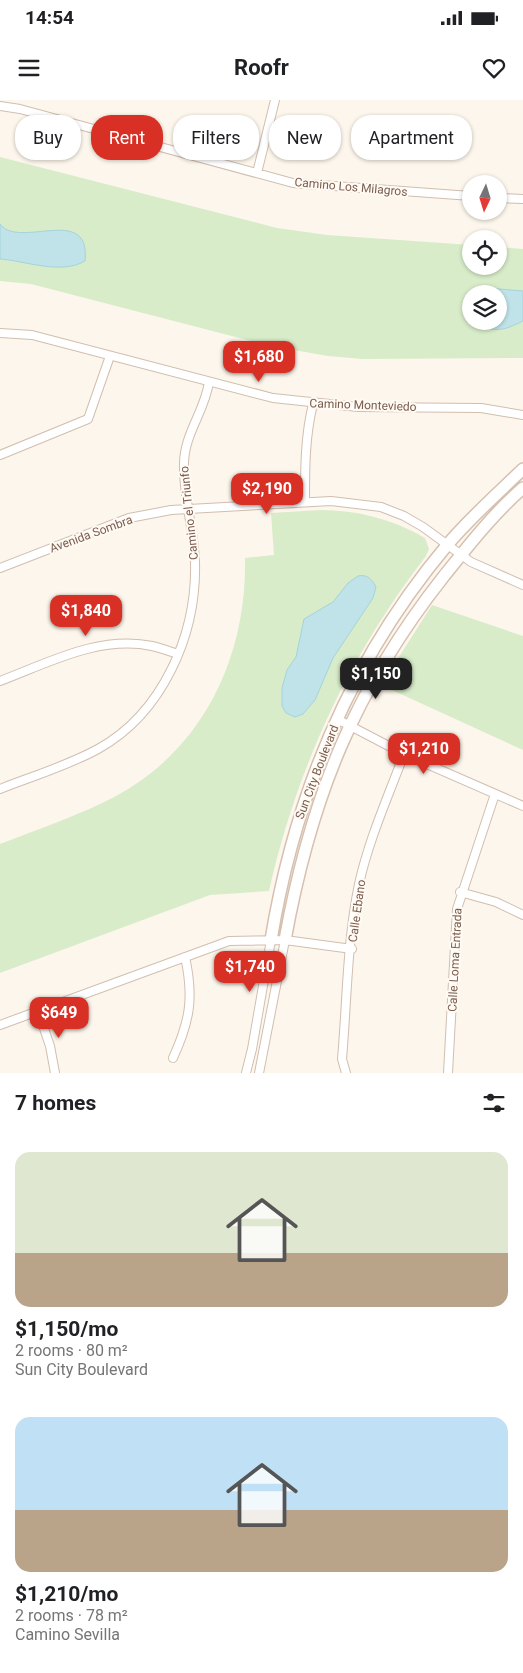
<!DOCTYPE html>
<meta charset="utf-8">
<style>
:root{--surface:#fff;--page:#f2f2f2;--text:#202124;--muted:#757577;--accent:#d93025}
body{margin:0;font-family:Roboto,sans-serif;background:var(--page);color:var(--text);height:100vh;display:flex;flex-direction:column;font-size:19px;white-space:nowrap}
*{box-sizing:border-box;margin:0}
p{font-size:16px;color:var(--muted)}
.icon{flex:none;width:28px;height:28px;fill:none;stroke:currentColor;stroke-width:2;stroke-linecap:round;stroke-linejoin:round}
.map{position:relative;height:973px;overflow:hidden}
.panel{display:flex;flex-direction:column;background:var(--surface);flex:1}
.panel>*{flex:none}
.top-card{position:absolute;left:15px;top:15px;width:494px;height:45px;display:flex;gap:10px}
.needle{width:32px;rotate:184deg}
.tools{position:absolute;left:462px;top:75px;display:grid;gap:10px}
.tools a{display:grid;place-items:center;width:45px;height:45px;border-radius:50%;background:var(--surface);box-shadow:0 1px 4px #0004;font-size:25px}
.price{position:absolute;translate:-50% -42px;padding:0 11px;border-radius:10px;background:var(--accent);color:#fff;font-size:16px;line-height:32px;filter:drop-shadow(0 1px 2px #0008)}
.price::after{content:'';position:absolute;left:50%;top:30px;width:15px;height:11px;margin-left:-8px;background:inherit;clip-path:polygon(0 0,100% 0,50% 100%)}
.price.current{background:#222;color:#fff}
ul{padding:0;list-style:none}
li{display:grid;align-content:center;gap:10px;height:265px;padding:0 15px}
li span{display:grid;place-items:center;height:155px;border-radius:15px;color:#555}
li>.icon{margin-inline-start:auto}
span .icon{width:90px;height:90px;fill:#fffc;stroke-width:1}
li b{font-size:21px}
h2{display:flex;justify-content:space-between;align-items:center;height:60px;padding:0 15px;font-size:21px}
.pill{padding:0 18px;border-radius:20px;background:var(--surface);box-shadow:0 1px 4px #0004;font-size:18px;line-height:45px}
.pill.current{background:var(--accent);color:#fff}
.status{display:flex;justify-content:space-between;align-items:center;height:35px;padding:0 25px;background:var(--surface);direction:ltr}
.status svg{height:14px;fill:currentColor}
header{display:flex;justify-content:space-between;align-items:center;height:65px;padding:0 15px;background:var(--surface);font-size:22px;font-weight:700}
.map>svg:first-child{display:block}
</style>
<div class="status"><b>14:54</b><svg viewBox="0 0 49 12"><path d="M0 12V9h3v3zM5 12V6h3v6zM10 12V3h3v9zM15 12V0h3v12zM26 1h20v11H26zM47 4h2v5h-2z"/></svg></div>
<header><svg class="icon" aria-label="menu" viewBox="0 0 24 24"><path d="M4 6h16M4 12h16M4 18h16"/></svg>Roofr<svg class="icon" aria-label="heart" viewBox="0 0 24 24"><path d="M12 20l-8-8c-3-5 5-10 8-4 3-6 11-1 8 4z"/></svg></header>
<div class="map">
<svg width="523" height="973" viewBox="0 0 523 973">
<rect width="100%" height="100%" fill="#fdf6ec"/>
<path fill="#d8ecc9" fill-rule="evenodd" d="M0 57 277 128 327 135 471 145V166H499V147L523 149V258L363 259 328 256 271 246 31 184 0 181ZM471 194H499V221H471Z
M320 410C357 410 392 419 425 438L429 449 426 456C349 556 297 667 269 791L210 795 0 873V744C39 729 80 715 116 696 205 648 247 555 245 458L274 455 271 413Z
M432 505 523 536V650L381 585Z"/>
<path fill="#bfe3e8" stroke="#a5d3da" d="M0 124C19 150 91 103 85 161 61 175 26 161 0 159Z
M488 188 523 191V221C505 230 494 234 477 222L499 221V194H476Z
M358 476C367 474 372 479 376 487L373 498 333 558 315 600 303 614 295 617 286 613 282 606V588L287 570 296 557 304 519 333 502 348 483Z"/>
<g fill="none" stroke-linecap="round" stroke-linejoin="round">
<defs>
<path id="street" d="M0 6 20 9 293 83 471 96
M257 73 275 0
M499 98 523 99
M0 233 32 235 273 298 358 307 481 308 523 315
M0 355 88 319 110 256
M305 401C305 368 305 336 313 304
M0 468 129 418 171 410 331 401 381 407 404 416 423 427 471 462 523 485
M0 581C48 563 99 535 152 546 161 548 169 551 178 554
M337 619 404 654 523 706
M0 689C33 676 67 666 98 649 163 613 197 534 195 462 194 429 183 397 184 364 184 334 205 311 209 282
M460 792 496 802 523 815
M38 911 50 946 55 973
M0 925 229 841 285 840 352 849
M173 958C190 921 194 897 185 857
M246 973 252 949 271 840
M259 973 285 840
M346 973 342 959C347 902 347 841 359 784 369 739 388 697 404 654
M448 973 457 809 495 694"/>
<path id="secondary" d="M271 840C295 694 352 558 448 444 471 417 498 393 523 369
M285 840C311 697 354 590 444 476 469 445 493 414 523 388"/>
</defs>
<use href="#street" stroke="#d1beb0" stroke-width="10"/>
<use href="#secondary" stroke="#d6c0b0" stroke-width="14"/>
<use href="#street" stroke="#fff" stroke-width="8"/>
<use href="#secondary" stroke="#fff" stroke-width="11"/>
</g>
<g text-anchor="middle" stroke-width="4" stroke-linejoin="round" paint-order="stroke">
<g font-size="12" fill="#7a5c4d" stroke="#fffaf3">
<text transform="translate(351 87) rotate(5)" y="4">Camino Los Milagros</text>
<text transform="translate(363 305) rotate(2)" y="4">Camino Monteviedo</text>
<text transform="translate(189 413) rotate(-96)" y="4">Camino el Triunfo</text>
<text transform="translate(91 434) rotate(-20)" y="4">Avenida Sombra</text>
<text transform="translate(317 672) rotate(-69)" y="4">Sun City Boulevard</text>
<text transform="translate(357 811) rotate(-82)" y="4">Calle Ebano</text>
<text transform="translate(455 860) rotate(-87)" y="4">Calle Loma Entrada</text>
</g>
</g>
</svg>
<div class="tools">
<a><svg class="needle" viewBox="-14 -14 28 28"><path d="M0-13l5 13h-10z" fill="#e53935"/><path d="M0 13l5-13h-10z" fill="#757577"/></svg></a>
<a><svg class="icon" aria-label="locate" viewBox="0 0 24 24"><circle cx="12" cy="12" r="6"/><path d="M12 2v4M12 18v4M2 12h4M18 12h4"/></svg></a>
<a><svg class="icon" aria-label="layers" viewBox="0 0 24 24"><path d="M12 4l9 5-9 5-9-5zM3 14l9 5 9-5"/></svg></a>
</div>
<b class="price" style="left:259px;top:283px">$1,680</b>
<b class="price" style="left:267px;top:415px">$2,190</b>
<b class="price" style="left:86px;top:537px">$1,840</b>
<b class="price current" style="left:376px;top:600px">$1,150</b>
<b class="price" style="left:424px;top:675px">$1,210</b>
<b class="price" style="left:250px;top:893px">$1,740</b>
<b class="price" style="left:59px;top:939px">$649</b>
<div class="top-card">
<a class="pill">Buy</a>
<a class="pill current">Rent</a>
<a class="pill">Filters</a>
<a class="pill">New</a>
<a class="pill">Apartment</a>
</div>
</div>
<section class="panel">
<h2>7 homes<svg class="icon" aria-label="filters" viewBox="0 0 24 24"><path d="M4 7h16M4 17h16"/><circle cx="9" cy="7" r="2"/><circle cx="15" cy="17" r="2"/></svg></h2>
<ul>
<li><span style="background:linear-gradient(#dfe7d0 65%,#b9a48a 0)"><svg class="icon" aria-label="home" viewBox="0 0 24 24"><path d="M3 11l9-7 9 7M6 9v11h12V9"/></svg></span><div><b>$1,150/mo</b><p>2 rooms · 80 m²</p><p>Sun City Boulevard</p></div></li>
<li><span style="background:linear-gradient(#bfe0f5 60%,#b9a48a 0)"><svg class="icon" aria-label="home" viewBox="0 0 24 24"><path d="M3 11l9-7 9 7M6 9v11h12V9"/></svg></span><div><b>$1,210/mo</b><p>2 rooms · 78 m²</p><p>Camino Sevilla</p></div></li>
</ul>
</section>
